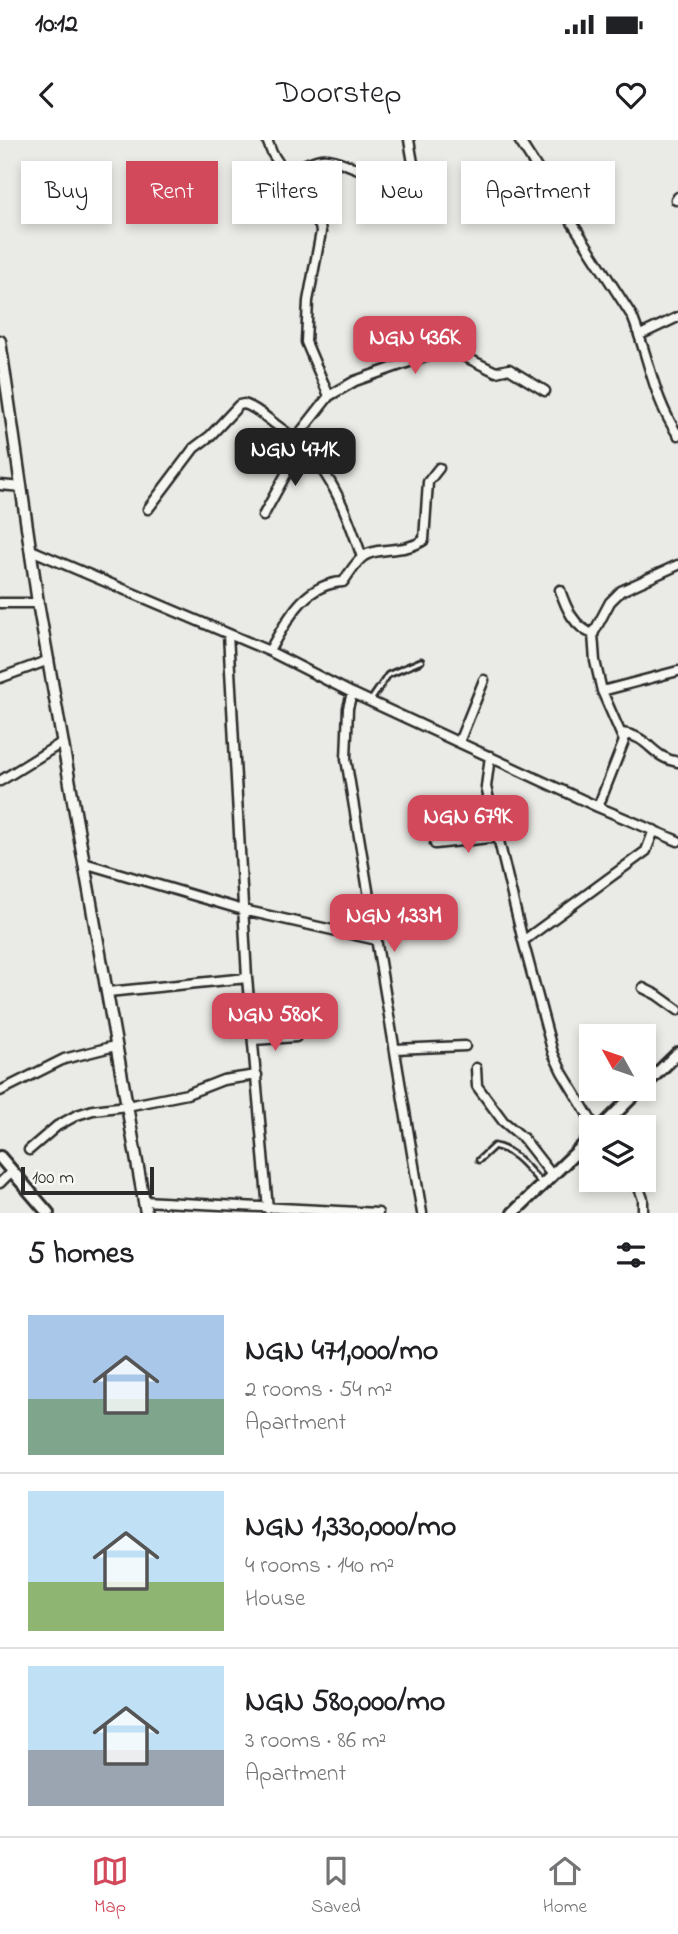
<!DOCTYPE html>
<meta charset="utf-8">
<style>
:root{--surface:#fff;--page:#f2f2f2;--text:#202124;--muted:#757577;--line:#e0e0e0;--accent:#d1495b}
body{margin:0;font-family:"Indie Flower",sans-serif;background:var(--page);color:var(--text);height:100vh;display:flex;flex-direction:column;font-size:26px;white-space:nowrap}
*{box-sizing:border-box;margin:0}
p{font-size:23px;color:var(--muted)}
.icon{flex:none;width:38px;height:38px;fill:none;stroke:currentColor;stroke-width:2;stroke-linecap:round;stroke-linejoin:round}
.map{position:relative;height:1073px;overflow:hidden}
.panel{display:flex;flex-direction:column;background:var(--surface);flex:1}
.panel>*{flex:none}
.banner{position:absolute;left:21px;top:21px;width:637px;height:63px;display:flex;gap:14px}
.needle{width:46px;rotate:310deg}
.tools{position:absolute;left:579px;top:884px;display:grid;gap:14px}
.tools a{display:grid;place-items:center;width:77px;height:77px;border-radius:0px;background:var(--surface);box-shadow:0 4px 10px #0003;font-size:35px}
.scale{position:absolute;left:21px;bottom:18px;width:133px;box-sizing:border-box;padding-left:7px;border:4px solid #2b2b2b;border-top:0;font-size:19px;line-height:24px;white-space:nowrap;color:#2b2b2b;-webkit-text-stroke:5px #f6f6f2;paint-order:stroke}
.price{position:absolute;translate:-50% -60px;padding:0 16px;border-radius:14px;background:var(--accent);color:#fff;font-size:23px;line-height:46px;filter:drop-shadow(0 2px 4px #0008)}
.price::after{content:'';position:absolute;left:50%;top:42px;width:21px;height:16px;margin-left:-10px;background:inherit;clip-path:polygon(0 0,100% 0,50% 100%)}
.price.current{background:#222;color:#fff}
ul{padding:0;list-style:none}
li{display:flex;align-items:center;gap:21px;height:175px;padding:0 28px}
li+li{border-top:2px solid var(--line)}
li span{display:grid;place-items:center;flex:none;width:196px;height:140px;border-radius:0px;color:#555}
li>.icon{margin-inline-start:auto}
span .icon{width:84px;height:84px;fill:#fffc;stroke-width:1}
li b{font-size:30px}
h2{display:flex;justify-content:space-between;align-items:center;height:84px;padding:0 28px;font-size:30px}
.chip{padding:0 24px;border-radius:0px;background:var(--surface);box-shadow:0 4px 10px #0003;font-size:24px;line-height:63px}
.chip.current{background:var(--accent);color:#fff}
.status{display:flex;justify-content:space-between;align-items:center;height:49px;padding:0 35px;background:var(--surface);direction:ltr}
.status svg{height:19px;fill:currentColor}
header{display:flex;justify-content:space-between;align-items:center;height:91px;padding:0 28px;background:var(--surface);font-size:32px;font-weight:600}
.tab-bar{display:flex;justify-content:space-around;align-items:center;height:98px;border-top:2px solid var(--line);background:var(--surface);font-size:19px;color:var(--muted)}
.tab-bar a{display:grid;justify-items:center;gap:4px}
.tab-bar .current{color:var(--accent)}
.map>svg:first-child{display:block}
</style>
<div class="status"><b>10:12</b><svg viewBox="0 0 49 12"><path d="M0 12V9h3v3zM5 12V6h3v6zM10 12V3h3v9zM15 12V0h3v12zM26 1h20v11H26zM47 4h2v5h-2z"/></svg></div>
<header><svg class="icon" aria-label="back" viewBox="0 0 24 24"><path d="M15 5l-7 7 7 7"/></svg>Doorstep<svg class="icon" aria-label="heart" viewBox="0 0 24 24"><path d="M12 20l-8-8c-3-5 5-10 8-4 3-6 11-1 8 4z"/></svg></header>
<div class="map">
<svg width="678" height="1073" viewBox="0 0 678 1073">
<rect width="100%" height="100%" fill="#eaeae6"/>
<filter id="ink" filterUnits="userSpaceOnUse"><feTurbulence type="fractalNoise" baseFrequency=".0143" numOctaves="2"/><feDisplacementMap in="SourceGraphic" scale="14" xChannelSelector="R" yChannelSelector="G"/><feConvolveMatrix kernelMatrix="1 2 1 2 8 2 1 2 1" color-interpolation-filters="sRGB"/></filter>
<g filter="url(#ink)">
<g fill="none" stroke-linecap="round" stroke-linejoin="round">
<defs>
<path id="service" d="M371 560 388 535 421 521
M479 1020 494 1006C515 1010 527 1028 541 1043"/>
<path id="minor" d="M267 0 272 13 286 34 289 51 320 86 321 92 308 161 306 202 329 256
M409 0 416 40
M519 0 632 176C649 217 653 258 678 295
M286 34C328 12 323 16 366 32
M676 60 678 57
M640 195 678 177
M296 298 329 256 355 241 429 215 455 212 496 232 509 229 545 251
M0 345 22 347
M148 369 194 308 210 296 239 265 244 264C255 267 266 277 275 284 327 320 342 360 362 417
M263 376 302 305
M31 410 269 511 352 553 598 667 678 701
M560 450C566 468 574 487 593 494
M0 463H38
M228 494 247 838 268 1069
M269 511C287 481 303 444 343 442 349 434 356 421 364 416 379 406 403 414 424 400L428 342 439 328
M0 538 49 520
M602 551 595 521 593 494 610 462 621 451 678 425
M352 553 348 568 346 619 422 1073
M622 593C651 597 650 617 678 622
M459 602 484 540
M490 616 486 647 523 801 553 913 562 932 595 987
M0 641 63 602
M598 667 624 601 602 551 678 531
M435 704 498 697
M84 723 243 770 377 800
M523 801 646 711 654 690
M643 848 657 855 678 870
M108 852 247 838
M253 900 296 897
M395 909 465 906
M476 928 477 946 503 981 523 998 552 1035
M0 951 64 919 115 906
M29 1010 57 986 77 975 93 970 127 966 187 954 223 940 257 935
M636 1040 643 1059V1073
M0 1043 12 1031
M143 1061 378 1073"/>
<path id="tertiary" d="M0 201 38 463 146 1073"/>
<path id="secondary" d="M644 946 678 913
M602 987 641 948
M0 1017 48 1073
M513 1073 592 997"/>
</defs>
<use href="#service" stroke="#2b2b2b" stroke-width="9"/>
<use href="#minor" stroke="#2b2b2b" stroke-width="13"/>
<use href="#tertiary" stroke="#2b2b2b" stroke-width="15"/>
<use href="#secondary" stroke="#2b2b2b" stroke-width="16"/>
<use href="#service" stroke="#f6f6f2" stroke-width="3.5"/>
<use href="#minor" stroke="#f6f6f2" stroke-width="8"/>
<use href="#tertiary" stroke="#f6f6f2" stroke-width="10"/>
<use href="#secondary" stroke="#f6f6f2" stroke-width="10"/>
</g>
</g>
</svg>
<div class="tools">
<a><svg class="needle" viewBox="-14 -14 28 28"><path d="M0-13l5 13h-10z" fill="#e53935"/><path d="M0 13l5-13h-10z" fill="#757577"/></svg></a>
<a><svg class="icon" aria-label="layers" viewBox="0 0 24 24"><path d="M12 4l9 5-9 5-9-5zM3 14l9 5 9-5"/></svg></a>
</div>
<div class="scale">100 m</div>
<b class="price" style="left:415px;top:236px">NGN 436K</b>
<b class="price current" style="left:295px;top:348px">NGN 471K</b>
<b class="price" style="left:468px;top:715px">NGN 679K</b>
<b class="price" style="left:394px;top:814px">NGN 1.33M</b>
<b class="price" style="left:275px;top:913px">NGN 580K</b>
<div class="banner">
<a class="chip">Buy</a>
<a class="chip current">Rent</a>
<a class="chip">Filters</a>
<a class="chip">New</a>
<a class="chip">Apartment</a>
</div>
</div>
<section class="panel">
<h2>5 homes<svg class="icon" aria-label="filters" viewBox="0 0 24 24"><path d="M4 7h16M4 17h16"/><circle cx="9" cy="7" r="2"/><circle cx="15" cy="17" r="2"/></svg></h2>
<ul>
<li><span style="background:linear-gradient(#a9c7e8 60%,#7fa58c 0)"><svg class="icon" aria-label="home" viewBox="0 0 24 24"><path d="M3 11l9-7 9 7M6 9v11h12V9"/></svg></span><div><b>NGN 471,000/mo</b><p>2 rooms · 54 m²</p><p>Apartment</p></div></li>
<li><span style="background:linear-gradient(#bfe0f5 65%,#8fb573 0)"><svg class="icon" aria-label="home" viewBox="0 0 24 24"><path d="M3 11l9-7 9 7M6 9v11h12V9"/></svg></span><div><b>NGN 1,330,000/mo</b><p>4 rooms · 140 m²</p><p>House</p></div></li>
<li><span style="background:linear-gradient(#bfe0f5 60%,#9aa5b1 0)"><svg class="icon" aria-label="home" viewBox="0 0 24 24"><path d="M3 11l9-7 9 7M6 9v11h12V9"/></svg></span><div><b>NGN 580,000/mo</b><p>3 rooms · 86 m²</p><p>Apartment</p></div></li>
</ul>
</section>
<nav class="tab-bar">
<a class="current"><svg class="icon" aria-label="map" viewBox="0 0 24 24"><path d="M3 6l6-2 6 2 6-2v14l-6 2-6-2-6 2zM9 4v14M15 6v14"/></svg>Map</a>
<a><svg class="icon" aria-label="saved" viewBox="0 0 24 24"><path d="M7 4h10v16l-5-4-5 4z"/></svg>Saved</a>
<a><svg class="icon" aria-label="home" viewBox="0 0 24 24"><path d="M3 11l9-7 9 7M6 9v11h12V9"/></svg>Home</a>
</nav>
